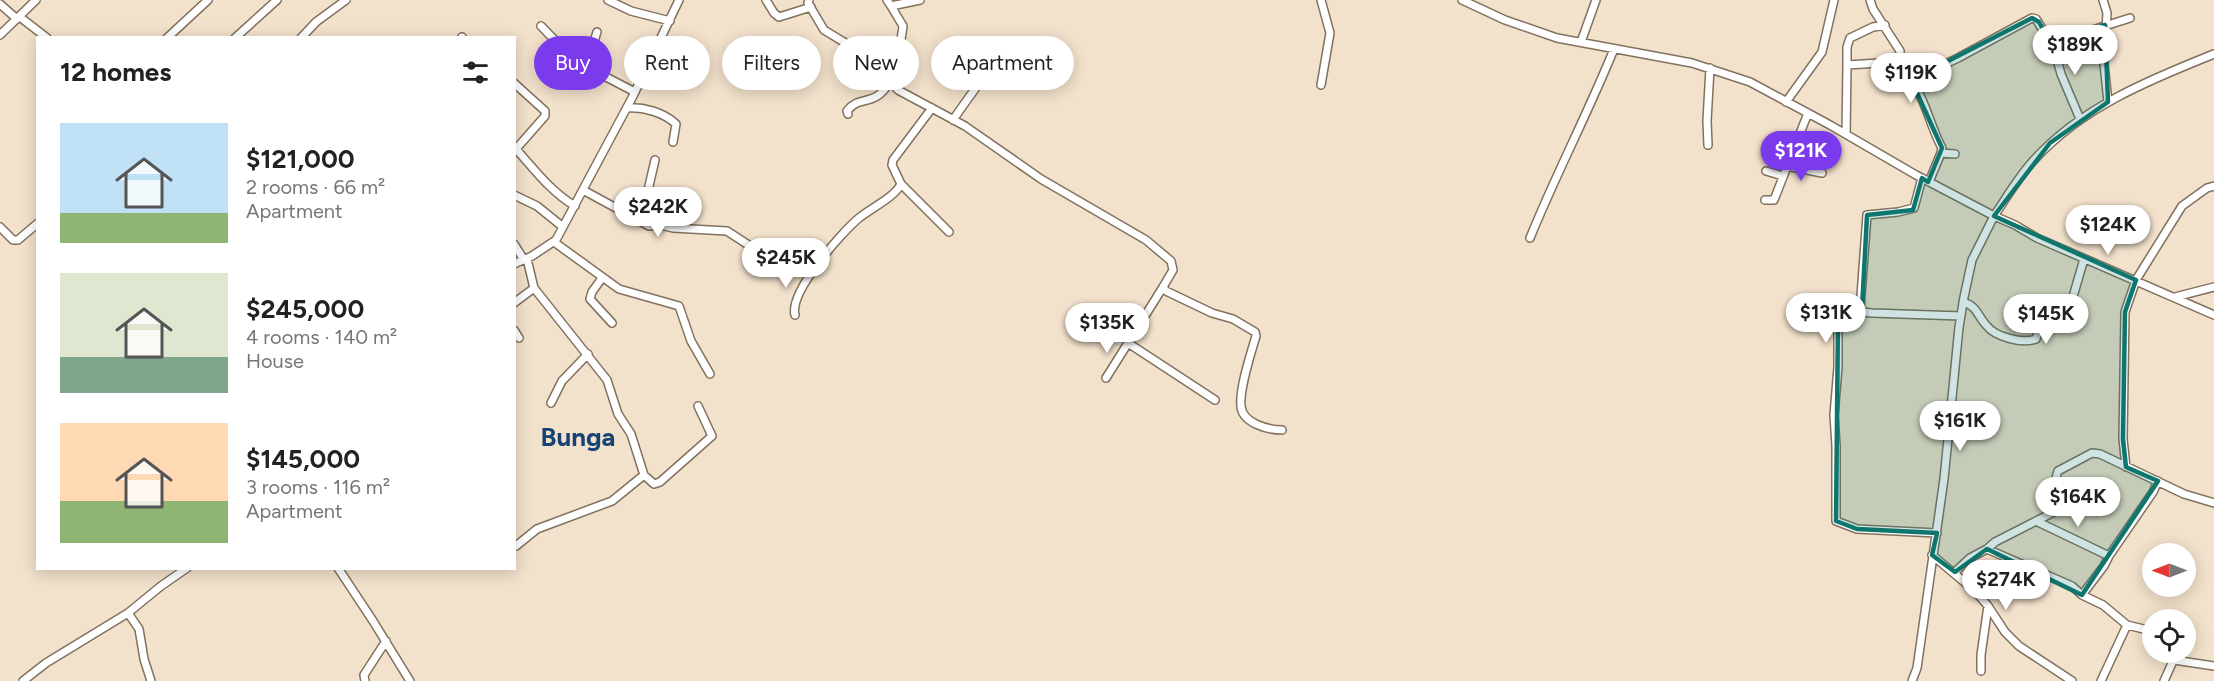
<!DOCTYPE html>
<meta charset="utf-8">
<style>
:root{--surface:#fff;--page:#f2f2f2;--text:#222;--muted:#767676;--accent:#7c3aed}
body{margin:0;font-family:Figtree,sans-serif;background:var(--page);color:var(--text);height:100vh;display:flex;flex-direction:column;font-size:22px;white-space:nowrap}
*{box-sizing:border-box;margin:0}
p{font-size:20px;color:var(--muted)}
.icon{flex:none;width:33px;height:33px;fill:none;stroke:currentColor;stroke-width:2;stroke-linecap:round;stroke-linejoin:round}
.map{position:relative;flex:1;overflow:hidden}
.panel{position:absolute;left:36px;top:36px;width:480px;height:534px;display:flex;flex-direction:column;background:var(--surface);border-radius:0px;box-shadow:0 3px 15px #0003}
.panel>*{flex:none}
.banner{position:absolute;left:534px;top:36px;width:570px;height:54px;display:flex;gap:12px}
.needle{width:39px;rotate:270deg}
.tools{position:absolute;left:2142px;top:543px;display:grid;gap:12px}
.tools a{display:grid;place-items:center;width:54px;height:54px;border-radius:50%;background:var(--surface);box-shadow:0 3px 15px #0003;font-size:30px}
.price{position:absolute;translate:-50% -51px;padding:0 14px;border-radius:21px;background:#fff;color:#222;font-size:20px;line-height:39px;filter:drop-shadow(0 2px 3px #0008)}
.price::after{content:'';position:absolute;left:50%;top:36px;width:18px;height:14px;margin-left:-9px;background:inherit;clip-path:polygon(0 0,100% 0,50% 100%)}
.price.active{background:var(--accent);color:#fff}
ul{padding:0;list-style:none}
li{display:flex;align-items:center;gap:18px;height:150px;padding:0 24px}
li span{display:grid;place-items:center;flex:none;width:168px;height:120px;border-radius:0px;color:#555}
li>.icon{margin-inline-start:auto}
span .icon{width:72px;height:72px;fill:#fffc;stroke-width:1}
li b{font-size:26px}
h2{display:flex;justify-content:space-between;align-items:center;height:72px;padding:0 24px;font-size:26px}
.tag{padding:0 21px;border-radius:27px;background:var(--surface);box-shadow:0 3px 15px #0003;font-size:21px;line-height:54px}
.tag.active{background:var(--accent);color:#fff}
.map>svg:first-child{display:block}
</style>
<div class="map">
<svg width="2214" height="681" viewBox="0 0 2214 681">
<rect width="100%" height="100%" fill="#f2e1cb"/>
<g fill="none" stroke-linecap="round" stroke-linejoin="round">
<defs>
<path id="minor" d="M608 0 631 11 670 21
M766 0 774 13 779 17 811 7
M809 0 808 3 824 30 867 56 898 90 965 126 1041 179 1146 240 1171 261 1173 270 1163 287 1166 291 1212 313 1233 319 1255 332 1256 336C1251 353 1239 389 1241 406 1242 423 1268 430 1282 430
M887 0 891 6 920 0
M1321 0 1330 33 1321 85
M1462 0 1505 20 1557 38 1692 63 1750 82 1830 125 1916 175 1994 216C2007 197 2019 176 2034 160 2082 107 2149 80 2214 54
M1870 0 1873 9 1900 51C1899 64 1909 76 1915 86 1927 105 1931 128 1942 148L1941 153
M2103 0 2107 13 2104 64 2108 102
M0 4 17 19
M891 6 903 26C901 44 894 59 911 73
M20 17 47 38
M541 26 575 61 635 92
M0 35 36 0
M462 37V38
M167 38 208 0
M235 38 277 0
M301 38 316 22 346 0
M2052 41 2061 74 2080 119
M1581 42 1596 0
M1847 65V47L1850 38 1873 27 1885 25
M586 66 597 32
M1911 80 1958 58 2032 18 2036 19 2049 40 2055 42 2130 18
M514 83 545 111V116L516 149C534 169 551 192 575 206
M1786 102 1822 52 1834 0
M627 108C644 107 663 112 676 124L673 142
M848 114 847 111C860 94 874 108 889 83
M953 120C970 95 988 72 1004 47
M1846 134 1847 65 1879 63 1900 57
M1708 145 1707 121 1710 68
M1787 166 1822 173
M1766 171 1783 176
M1929 182 1941 153 1955 154
M901 184 949 232
M583 190 649 226 660 225 673 228 727 231 750 246
M514 195 537 206 563 227
M1765 200H1774L1808 113
M638 221 646 199 655 160
M0 227 13 240H18L38 223
M1530 238C1556 174 1588 113 1614 49
M554 242 619 289 679 306 691 341 710 374
M514 244 524 260
M514 264 532 256 556 240 633 96 679 0
M602 278 592 292 590 299 612 323
M1163 287 1128 343 1215 400
M534 288 607 380 618 414 631 434 644 475 654 484 660 482 712 436 698 406
M2175 297 2214 287
M1963 302C1977 306 1977 315 1986 325 1995 337 2022 344 2036 339L2044 312C2053 315 2063 316 2070 307L2084 259
M514 303 534 288 527 259
M1860 309 1867 215 1898 212 1914 208 1922 178
M795 315C789 292 841 233 859 218 871 208 895 197 901 184L892 165 893 160 932 108
M514 330 519 338
M1106 378 1128 343
M551 403 562 381 588 354
M2126 467 2123 439 2125 312 2136 280 2182 206 2207 188 2214 186
M2036 521 2109 556
M1937 533 1857 529 1836 521V446L1834 415 1838 367V317L1840 309 1847 307 1860 309 1863 312 1872 313 1961 316
M516 546 537 529 612 501 644 475
M1987 549 1995 542 2056 511C2061 499 2052 484 2058 471L2092 453 2100 454 2184 494 2214 503
M1932 555 1975 591 1988 606 2005 632 2019 646 2072 681
M338 568 373 621 410 681
M1955 572 1970 558 1987 549 2072 586 2082 595
M128 613 139 629 144 659 151 681
M2127 625 2152 631
M2174 660 2214 666
M1981 671V655L1988 606
M23 681 46 663 128 613 161 586 187 568
M365 681 364 675 386 641
M1912 681 1917 668 1944 479 1959 327 1964 297 1972 260 1994 216 2015 225 2037 238 2214 315
M2101 681 2127 625 2103 605 2082 595 2104 566 2109 556 2153 492 2158 481
M2164 681 2177 652"/>
</defs>
<use href="#minor" stroke="#81715e" stroke-width="10"/>
<use href="#minor" stroke="#fff" stroke-width="7"/>
</g>
<path fill="#0f766e" fill-opacity="0.2" stroke="#0f766e" stroke-width="4.5" stroke-linejoin="round" d="M2032 18 2039 22 2051 43 2105 25 2108 102 2050 143 1994 216 2136 280 2125 312 2123 439 2126 467 2158 481 2082 595 1987 549 1955 572 1932 555 1937 533 1857 529 1836 521 1838 317 1840 309H1862L1867 215 1913 210 1922 178 1928 182 1942 148 1911 80Z"/>
<g text-anchor="middle" stroke-width="4.5" stroke-linejoin="round" paint-order="stroke">
<g font-size="26" font-weight="bold" fill="#154376" stroke="#f2e1cb">
<text x="578" y="446">Bunga</text>
</g>
</g>
</svg>
<div class="tools">
<a><svg class="needle" viewBox="-14 -14 28 28"><path d="M0-13l5 13h-10z" fill="#e53935"/><path d="M0 13l5-13h-10z" fill="#767676"/></svg></a>
<a><svg class="icon" aria-label="locate" viewBox="0 0 24 24"><circle cx="12" cy="12" r="6"/><path d="M12 2v4M12 18v4M2 12h4M18 12h4"/></svg></a>
</div>
<b class="price" style="left:2075px;top:76px">$189K</b>
<b class="price" style="left:1911px;top:104px">$119K</b>
<b class="price active" style="left:1801px;top:182px">$121K</b>
<b class="price" style="left:658px;top:238px">$242K</b>
<b class="price" style="left:2108px;top:256px">$124K</b>
<b class="price" style="left:786px;top:289px">$245K</b>
<b class="price" style="left:1826px;top:344px">$131K</b>
<b class="price" style="left:2046px;top:345px">$145K</b>
<b class="price" style="left:1107px;top:354px">$135K</b>
<b class="price" style="left:1960px;top:452px">$161K</b>
<b class="price" style="left:2078px;top:528px">$164K</b>
<b class="price" style="left:2006px;top:611px">$274K</b>
<div class="banner">
<a class="tag active">Buy</a>
<a class="tag">Rent</a>
<a class="tag">Filters</a>
<a class="tag">New</a>
<a class="tag">Apartment</a>
</div>
<section class="panel">
<h2>12 homes<svg class="icon" aria-label="filters" viewBox="0 0 24 24"><path d="M4 7h16M4 17h16"/><circle cx="9" cy="7" r="2"/><circle cx="15" cy="17" r="2"/></svg></h2>
<ul>
<li><span style="background:linear-gradient(#bfe0f5 75%,#8fb573 0)"><svg class="icon" aria-label="home" viewBox="0 0 24 24"><path d="M3 11l9-7 9 7M6 9v11h12V9"/></svg></span><div><b>$121,000</b><p>2 rooms · 66 m²</p><p>Apartment</p></div></li>
<li><span style="background:linear-gradient(#dfe7d0 70%,#7fa58c 0)"><svg class="icon" aria-label="home" viewBox="0 0 24 24"><path d="M3 11l9-7 9 7M6 9v11h12V9"/></svg></span><div><b>$245,000</b><p>4 rooms · 140 m²</p><p>House</p></div></li>
<li><span style="background:linear-gradient(#ffd9b3 65%,#8fb573 0)"><svg class="icon" aria-label="home" viewBox="0 0 24 24"><path d="M3 11l9-7 9 7M6 9v11h12V9"/></svg></span><div><b>$145,000</b><p>3 rooms · 116 m²</p><p>Apartment</p></div></li>
</ul>
</section>
</div>
